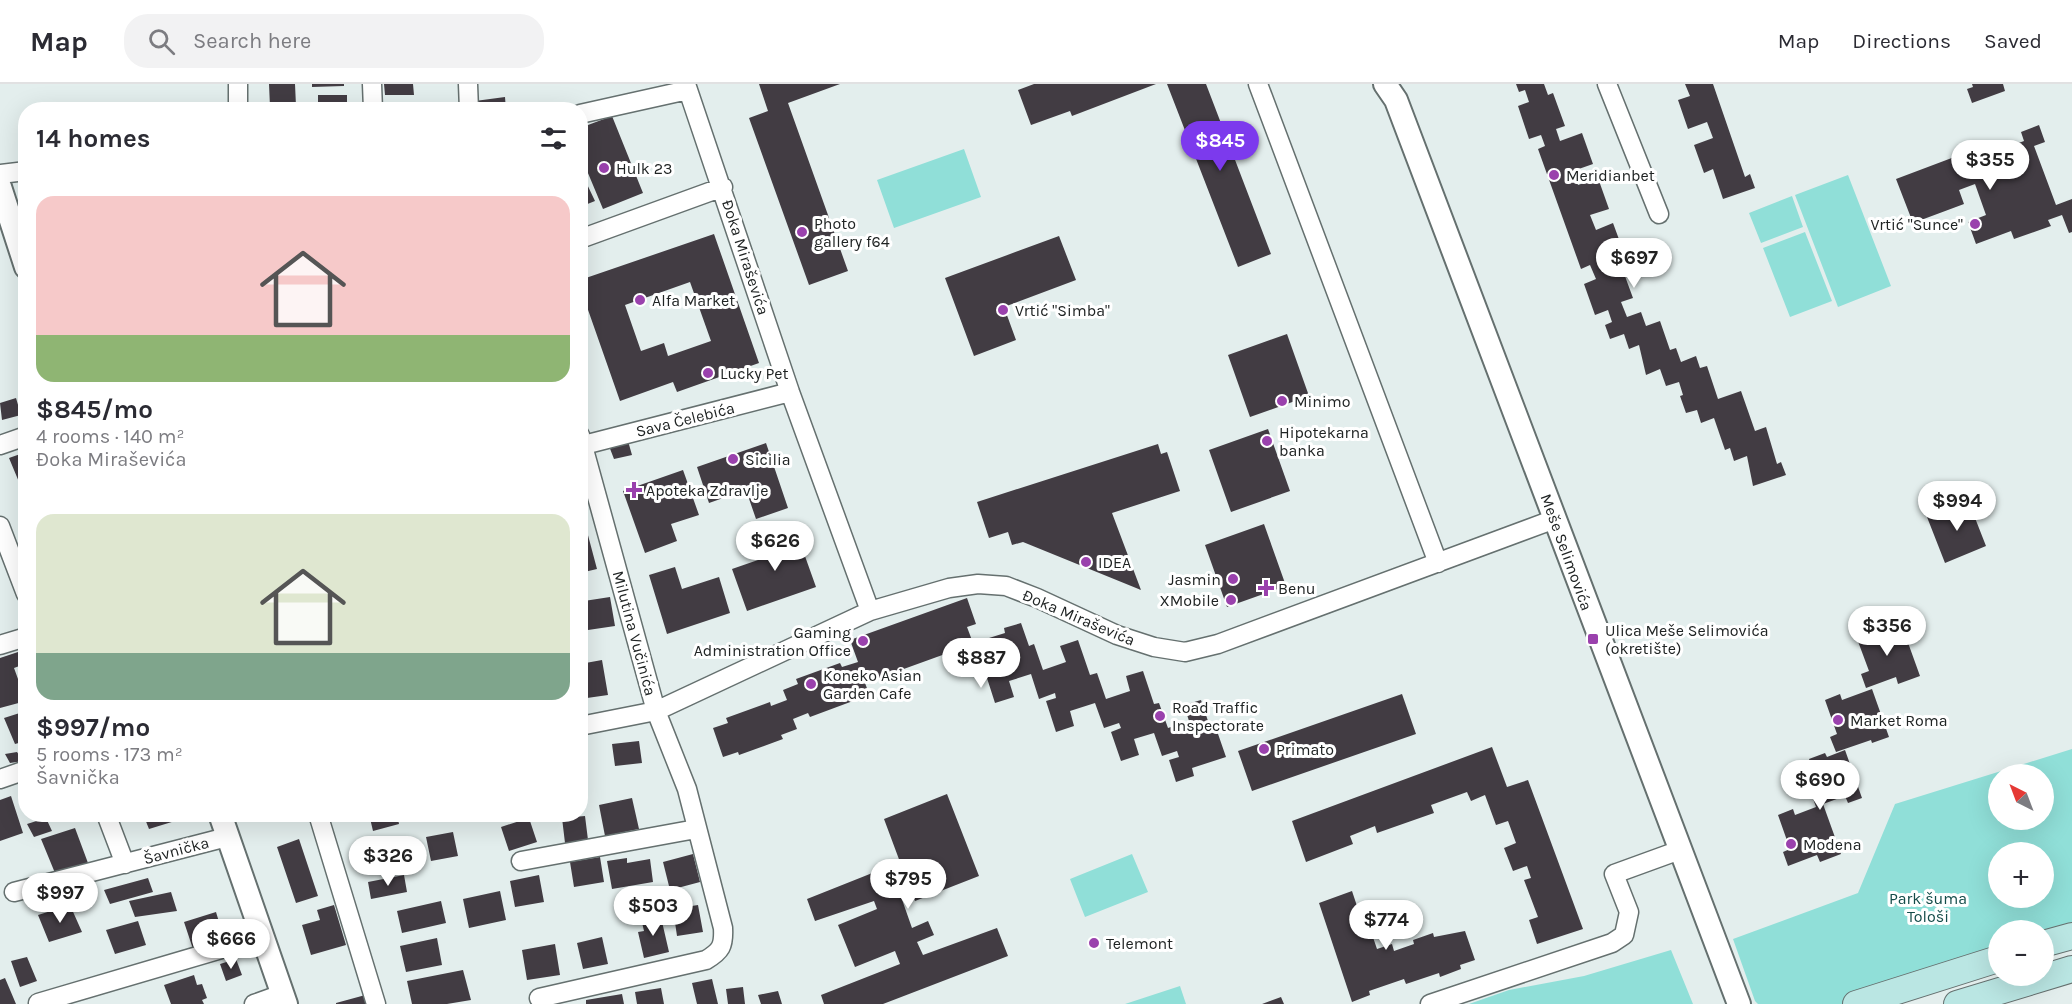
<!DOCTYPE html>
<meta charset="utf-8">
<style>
:root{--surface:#fff;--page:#f2f2f3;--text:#2b2b33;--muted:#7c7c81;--line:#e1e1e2;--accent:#7c3aed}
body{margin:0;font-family:Karla,sans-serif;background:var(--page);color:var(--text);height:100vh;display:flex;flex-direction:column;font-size:22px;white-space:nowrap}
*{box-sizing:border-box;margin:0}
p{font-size:20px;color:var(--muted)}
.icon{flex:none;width:33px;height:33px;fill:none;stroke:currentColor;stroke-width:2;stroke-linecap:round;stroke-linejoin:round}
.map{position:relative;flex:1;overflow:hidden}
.sheet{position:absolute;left:18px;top:18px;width:570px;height:720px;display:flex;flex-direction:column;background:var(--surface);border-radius:24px;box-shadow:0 6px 24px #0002}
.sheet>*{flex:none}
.needle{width:39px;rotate:318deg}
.fabs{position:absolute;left:1988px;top:680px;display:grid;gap:12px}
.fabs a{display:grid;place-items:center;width:66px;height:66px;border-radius:50%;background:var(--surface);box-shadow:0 6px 24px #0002;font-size:30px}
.price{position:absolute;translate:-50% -51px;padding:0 14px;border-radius:21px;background:#fff;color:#222;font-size:20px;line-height:39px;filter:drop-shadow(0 2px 3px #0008)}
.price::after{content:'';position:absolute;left:50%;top:36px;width:18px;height:14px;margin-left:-9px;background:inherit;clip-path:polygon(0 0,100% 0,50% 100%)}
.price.on{background:var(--accent);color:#fff}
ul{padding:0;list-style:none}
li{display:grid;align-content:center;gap:12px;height:318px;padding:0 18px}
li span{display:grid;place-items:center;height:186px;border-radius:18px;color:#555}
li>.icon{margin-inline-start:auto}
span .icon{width:108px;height:108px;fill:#fffc;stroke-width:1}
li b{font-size:26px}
h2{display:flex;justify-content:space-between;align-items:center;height:72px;padding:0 18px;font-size:26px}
header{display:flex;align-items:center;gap:36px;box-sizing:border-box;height:84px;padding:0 30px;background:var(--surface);border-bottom:2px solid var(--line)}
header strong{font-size:28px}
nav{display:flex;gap:33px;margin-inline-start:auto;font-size:21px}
.search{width:420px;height:54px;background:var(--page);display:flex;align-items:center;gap:15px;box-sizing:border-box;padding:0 21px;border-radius:24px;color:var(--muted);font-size:22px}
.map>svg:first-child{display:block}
</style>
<header>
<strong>Map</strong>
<div class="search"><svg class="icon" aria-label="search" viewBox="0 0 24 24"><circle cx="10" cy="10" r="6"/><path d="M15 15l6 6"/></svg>Search here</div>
<nav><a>Map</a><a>Directions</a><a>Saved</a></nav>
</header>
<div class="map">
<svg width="2072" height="920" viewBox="0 0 2072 920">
<rect width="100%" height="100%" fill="#e3eeed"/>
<path fill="#90dfd8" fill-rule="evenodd" d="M964 65 981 113 894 144 877 96Z
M1848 91 1891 202 1838 223 1795 111Z
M1792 112 1803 143 1761 159 1749 129Z
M1805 148 1832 217 1790 233 1763 164Z
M2072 665V854L2043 863V846H1998V877L1860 920H1758L1755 917 1733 855 1858 809 1895 720ZM1998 690H2043V735H1998ZM1998 768H2043V813H1998Z
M1132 770 1148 808 1085 833 1070 795Z
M1671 866 1693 920H1469L1509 906 1584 892Z
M1180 902 1186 920H1125Z"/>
<path fill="#423c43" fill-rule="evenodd" d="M269 0H295L296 22 308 21V26H287V22L270 23Z
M312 0H344V2L312 3Z
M384 0H413L414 11H385Z
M759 0H840L788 19 848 187 809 201 749 34 768 27Z
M1034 0H1156L1072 32 1070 27 1031 41 1018 6Z
M1167 0H1206L1271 170 1238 183Z
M1516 0H1544L1548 11 1553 9 1565 42 1556 45 1560 57 1582 49 1593 80 1573 87 1578 101 1598 94 1609 125 1590 131 1596 146 1613 139 1624 169 1606 175 1611 188 1622 184 1633 214 1621 218 1627 233 1641 228 1646 242 1660 237 1670 266 1676 264 1681 278 1696 272 1700 284 1707 282 1718 315 1741 307 1755 347 1766 343 1777 380 1781 378 1786 391 1753 402 1747 372 1734 377 1730 364 1725 366 1714 334 1701 339 1697 326 1686 329 1680 312 1683 311 1679 298 1666 302 1660 285 1646 291 1639 261 1629 265 1624 250 1610 255 1605 241 1612 238 1608 226 1595 231 1584 200 1596 195 1590 181 1581 185 1538 65 1545 62 1541 51 1529 55 1518 22 1529 18 1525 6 1519 8Z
M1685 0H1713L1745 93 1750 90 1755 104 1723 115 1713 85 1704 89 1694 61 1713 54 1707 38 1688 45 1678 16 1690 12Z
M1972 0H2003L2005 7 1972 19 1967 5 1973 3Z
M318 11H347V26H318Z
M505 13 506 26H476L475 17Z
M612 32 643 109 603 125 580 70V44Z
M2039 41 2045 58 2034 62 2056 121 2072 115V148L2069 149 2062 131 2048 136 2051 142 2014 155 2011 147 1976 160 1968 138 1986 131 1975 100 1959 106 1964 120 1913 139 1896 95 1957 72 1960 81 2024 57 2021 48Z
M585 96 595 117 580 123V98Z
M714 150 759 279 677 308 673 298 620 317 580 203V196ZM690 198 711 257 668 272 664 259 641 267 625 221Z
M1059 152 1076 196 1004 223 1016 256 974 272 945 194Z
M1287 250 1309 312 1250 333 1228 271Z
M16 314 21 331 2 336 0 319Z
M1268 345 1290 407 1231 428 1209 366Z
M628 357 632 371 614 375 609 362Z
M766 359 788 424 756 435 746 406 709 419 697 383Z
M1158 360 1161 370 1167 368 1180 407 1112 429 1141 506 1023 458 1012 461 1008 448 989 454 977 418Z
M26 368V396L19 398 9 374Z
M683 386 699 431 671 440 677 457 645 469 623 407Z
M1968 416 1986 462 1945 479 1927 433Z
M585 440 597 485 580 489V442Z
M1264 440 1286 502 1227 523 1205 461Z
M796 447 816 503 747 527 732 485 758 476 753 462Z
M675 483 682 505 719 493 730 529 667 550 649 491Z
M610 513 615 542 588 546 584 517Z
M967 514 976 540 967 543 973 559 1005 549 1004 544 1021 539 1029 562 1034 560 1043 586 1066 578 1060 562 1078 556 1090 591 1097 589 1106 615 1130 607 1126 592 1143 587 1154 620 1159 619 1168 644 1189 637 1184 621 1201 616 1212 649 1217 647 1226 673 1192 684 1194 692 1176 698 1169 676 1179 673 1177 667 1162 672 1154 649 1134 655 1139 671 1121 677 1111 648 1121 644 1119 639 1104 644 1095 619 1070 627 1074 642 1056 648 1046 617 1056 614 1055 609 1039 615 1031 590 1009 597 1014 613 995 619 986 591 1002 585 1000 580 979 587 970 561 865 599 868 607 852 613 853 617 810 633 808 629 793 635 797 645 781 651 783 655 739 671 738 668 723 673 713 644 728 639 726 634 770 618 771 622 787 616 783 606 798 600 796 595 840 579 842 583 858 578 850 556Z
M1902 542 1920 592 1898 600 1896 593 1866 604 1861 590 1869 587 1856 552 1872 547 1873 552Z
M18 568 22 581 14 584 26 617 0 624V574Z
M602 576 608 611 580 615V580Z
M1872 605 1889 653 1872 659 1871 656 1836 668 1830 653 1837 650 1825 616 1840 610 1842 616Z
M1402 610 1416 650 1252 707 1238 667Z
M26 627V657L15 660 4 634Z
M639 657 642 679 615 682 612 660Z
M1492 663 1507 703 1528 696 1583 845 1537 860 1529 836 1538 833 1524 796 1531 794 1527 782 1513 787 1504 764 1516 759 1508 737 1496 741 1485 711 1471 717 1467 708 1431 721 1434 729 1377 749 1375 742 1350 752 1353 760 1306 778 1292 737Z
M1845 666 1862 714 1848 719 1845 712 1823 720 1841 770 1820 778 1817 771 1788 782 1783 768 1790 765 1778 731 1793 725 1795 731 1816 723 1811 709 1820 706 1809 675 1825 669 1827 673Z
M17 668 23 677 10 679 5 670Z
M947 710 979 792 915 817 910 803 899 807 912 844 928 837 934 851 917 858 923 871 997 844 1008 872 883 920H824L821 911 900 880 895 867 855 883 838 841 877 825 874 817 815 837 807 815 900 778 884 735Z
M11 712 23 749 0 757V716Z
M632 714 639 745 605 752 599 721Z
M143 730H187L188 733 149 745Z
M369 730H397L399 740 373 747Z
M420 730H453V732L421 738Z
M585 732 588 756 565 759 562 734Z
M46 734 52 747 34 753 27 740Z
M529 734 537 758 509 767 501 743Z
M75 744 88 779 55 789 41 755Z
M453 748 458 772 431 777 426 753Z
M299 755 318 812 296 819 277 763Z
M395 755 402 784 376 790 369 761Z
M693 770 700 798 670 806 663 778Z
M600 773 604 798 574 803 570 778Z
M627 774V779L650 775 653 798 612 805 607 777Z
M404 791 407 808 371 815 368 798Z
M539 791 544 818 515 823 510 797Z
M148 794 153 808 110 820 104 806Z
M500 807 506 836 469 844 463 815Z
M1352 807 1357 822 1362 821 1377 865 1392 860 1394 867 1414 860 1413 856 1433 849 1434 853 1465 847 1475 876 1460 881 1461 885 1440 893 1439 889 1406 900 1404 895 1369 907 1370 911 1352 918 1319 819Z
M171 808 177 827 135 833 129 817Z
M441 817 446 839 402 849 397 827Z
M70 821 82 848 49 858 38 831Z
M334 821 346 861 311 871 302 841 320 836 317 826Z
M698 821 703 848 677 852 673 825Z
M216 828 225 858 194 868 184 838Z
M660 829 669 868 644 874 638 848 644 847 641 834Z
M138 837 146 861 115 870 106 846Z
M602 853 608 880 583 885 577 859Z
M437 854 442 881 406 888 400 862Z
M555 860 560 891 527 896 522 866Z
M27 873 37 897 20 903 11 877Z
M236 875 242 891 226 897 220 880Z
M463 886 471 916 447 920H412L407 897Z
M194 891 197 901 202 900 207 914 202 916 204 920H171L164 901Z
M5 894 16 920H0V896Z
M712 895 718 920H697L692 899Z
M743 903 745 920H728L726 905Z
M661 904 664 920H637L635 908Z
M778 907 782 920H761L758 911Z
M369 910 372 920H336V919Z
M622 910 624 920H586V916Z
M1281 913 1284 920H1262Z"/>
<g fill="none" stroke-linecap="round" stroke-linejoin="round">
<defs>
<path id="minor" d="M238 0V26
M372 0 373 26
M468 0 469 26
M686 0 790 308 870 527
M1258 0 1438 479
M1607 0 1659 130
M580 30 688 6
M0 90 26 87
M580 155 723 103
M0 361 26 352
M580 362 790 308
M0 442 26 510
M0 561 26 553
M580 642 656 627 870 527 949 504 978 500 1006 502 1037 514 1117 551 1154 563 1185 568 1218 560 1555 435
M0 695 26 686
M106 730 125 780
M318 730 376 920
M521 777 696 745
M14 808 227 753
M539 914 706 876C721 867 724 862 723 844L687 705 656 627 580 351
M38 919 262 853
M254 920 282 910
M1430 920 1612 859 1624 851 1629 828 1614 790 1680 766"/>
<path id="tertiary" d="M1385 0 1396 16 1739 920
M0 103 26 183
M220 730 286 920"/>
<path id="secondary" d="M2043 860 2072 852
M1856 920 1998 875
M1957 920 2072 885"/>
</defs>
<use href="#minor" stroke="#65706f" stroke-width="21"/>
<use href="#tertiary" stroke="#65706f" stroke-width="26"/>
<use href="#secondary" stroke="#65706f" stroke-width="28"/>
<use href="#minor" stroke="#fff" stroke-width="18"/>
<use href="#tertiary" stroke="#fff" stroke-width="22"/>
<use href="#secondary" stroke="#bae6e3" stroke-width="26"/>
</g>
<g fill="#9a41ad" stroke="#fff" stroke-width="2">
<circle cx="604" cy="84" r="6"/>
<circle cx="1554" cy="91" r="6"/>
<circle cx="1975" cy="140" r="6"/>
<circle cx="802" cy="148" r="6"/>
<circle cx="640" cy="216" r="6"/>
<circle cx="1003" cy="226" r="6"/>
<circle cx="708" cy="289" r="6"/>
<circle cx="1282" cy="317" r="6"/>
<circle cx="1267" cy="357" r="6"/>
<circle cx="733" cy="375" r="6"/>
<path d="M631 397h6v6h6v6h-6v6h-6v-6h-6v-6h6z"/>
<circle cx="1086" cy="478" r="6"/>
<circle cx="1233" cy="495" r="6"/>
<path d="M1263 495h6v6h6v6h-6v6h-6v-6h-6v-6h6z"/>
<circle cx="1231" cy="516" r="6"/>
<rect x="1587" y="549" width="12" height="12" rx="3"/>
<circle cx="863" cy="557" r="6"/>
<circle cx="811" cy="600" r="6"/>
<circle cx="1160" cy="632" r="6"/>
<circle cx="1838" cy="636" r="6"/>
<circle cx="1264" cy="665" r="6"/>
<circle cx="1791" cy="760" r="6"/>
<circle cx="1094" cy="859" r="6"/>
</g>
<g text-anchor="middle" stroke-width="6" stroke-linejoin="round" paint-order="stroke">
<g font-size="16" fill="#202424" stroke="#fff" text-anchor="start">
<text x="616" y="90">Hulk 23</text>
<text x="1566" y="97">Meridianbet</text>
<text x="814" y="145">Photo<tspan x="814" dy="18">gallery f64</tspan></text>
<text x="1963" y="146" text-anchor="end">Vrtić "Sunce"</text>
<text x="652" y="222">Alfa Market</text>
<text x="1015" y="232">Vrtić "Simba"</text>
<text x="720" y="295">Lucky Pet</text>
<text x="1294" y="323">Minimo</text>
<text x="1279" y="354">Hipotekarna<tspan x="1279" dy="18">banka</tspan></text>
<text x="745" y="381">Sicilia</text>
<text x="646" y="412">Apoteka Zdravlje</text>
<text x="1098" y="484">IDEA</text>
<text x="1221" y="501" text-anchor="end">Jasmin</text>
<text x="1278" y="510">Benu</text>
<text x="1219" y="522" text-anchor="end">XMobile</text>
<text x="1605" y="552">Ulica Meše Selimovića<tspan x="1605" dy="18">(okretište)</tspan></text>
<text x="851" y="554" text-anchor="end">Gaming<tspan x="851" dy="18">Administration Office</tspan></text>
<text x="823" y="597">Koneko Asian<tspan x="823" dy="18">Garden Cafe</tspan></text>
<text x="1172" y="629">Road Traffic<tspan x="1172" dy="18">Inspectorate</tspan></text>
<text x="1850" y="642">Market Roma</text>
<text x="1276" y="671">Primato</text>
<text x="1803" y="766">Modena</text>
<text x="1106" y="865">Telemont</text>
</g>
<g font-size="16" fill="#202424" stroke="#fff">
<text transform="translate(746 173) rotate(72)" y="6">Đoka Miraševića</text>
<text transform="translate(685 335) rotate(-14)" y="6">Sava Čelebića</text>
<text transform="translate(1567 468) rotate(70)" y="6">Meše Selimovića</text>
<text transform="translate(1079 533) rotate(23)" y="6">Đoka Miraševića</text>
<text transform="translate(635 549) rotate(75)" y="6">Milutina Vučinića</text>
<text transform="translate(176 766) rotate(-15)" y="6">Šavnička</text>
</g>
<g font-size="16" fill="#134c49" stroke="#fff">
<text x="1928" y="820">Park šuma<tspan x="1928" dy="18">Tološi</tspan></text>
</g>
</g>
</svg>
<div class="fabs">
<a><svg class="needle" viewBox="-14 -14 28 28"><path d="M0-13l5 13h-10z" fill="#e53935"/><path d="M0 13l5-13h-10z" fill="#7c7c81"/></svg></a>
<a>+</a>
<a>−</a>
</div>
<b class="price on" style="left:1220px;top:88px">$845</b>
<b class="price" style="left:1990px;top:107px">$355</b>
<b class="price" style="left:1634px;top:205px">$697</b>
<b class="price" style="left:1957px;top:448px">$994</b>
<b class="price" style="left:775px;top:488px">$626</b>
<b class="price" style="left:1887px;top:573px">$356</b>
<b class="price" style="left:981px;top:605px">$887</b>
<b class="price" style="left:1820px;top:727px">$690</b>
<b class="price" style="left:388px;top:803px">$326</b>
<b class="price" style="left:908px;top:826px">$795</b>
<b class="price" style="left:60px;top:840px">$997</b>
<b class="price" style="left:653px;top:853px">$503</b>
<b class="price" style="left:1386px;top:867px">$774</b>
<b class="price" style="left:231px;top:886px">$666</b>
<section class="sheet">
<h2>14 homes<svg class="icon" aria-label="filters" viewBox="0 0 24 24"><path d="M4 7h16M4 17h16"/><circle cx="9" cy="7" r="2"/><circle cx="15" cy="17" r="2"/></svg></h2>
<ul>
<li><span style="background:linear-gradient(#f6c9c9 75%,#8fb573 0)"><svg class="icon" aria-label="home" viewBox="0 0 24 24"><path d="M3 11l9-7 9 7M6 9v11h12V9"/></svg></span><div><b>$845/mo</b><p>4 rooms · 140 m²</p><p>Đoka Miraševića</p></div></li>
<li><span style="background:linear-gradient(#dfe7d0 75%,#7fa58c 0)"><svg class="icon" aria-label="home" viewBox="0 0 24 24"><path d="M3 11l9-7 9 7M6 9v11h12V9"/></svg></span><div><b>$997/mo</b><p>5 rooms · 173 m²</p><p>Šavnička</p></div></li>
</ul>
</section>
</div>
